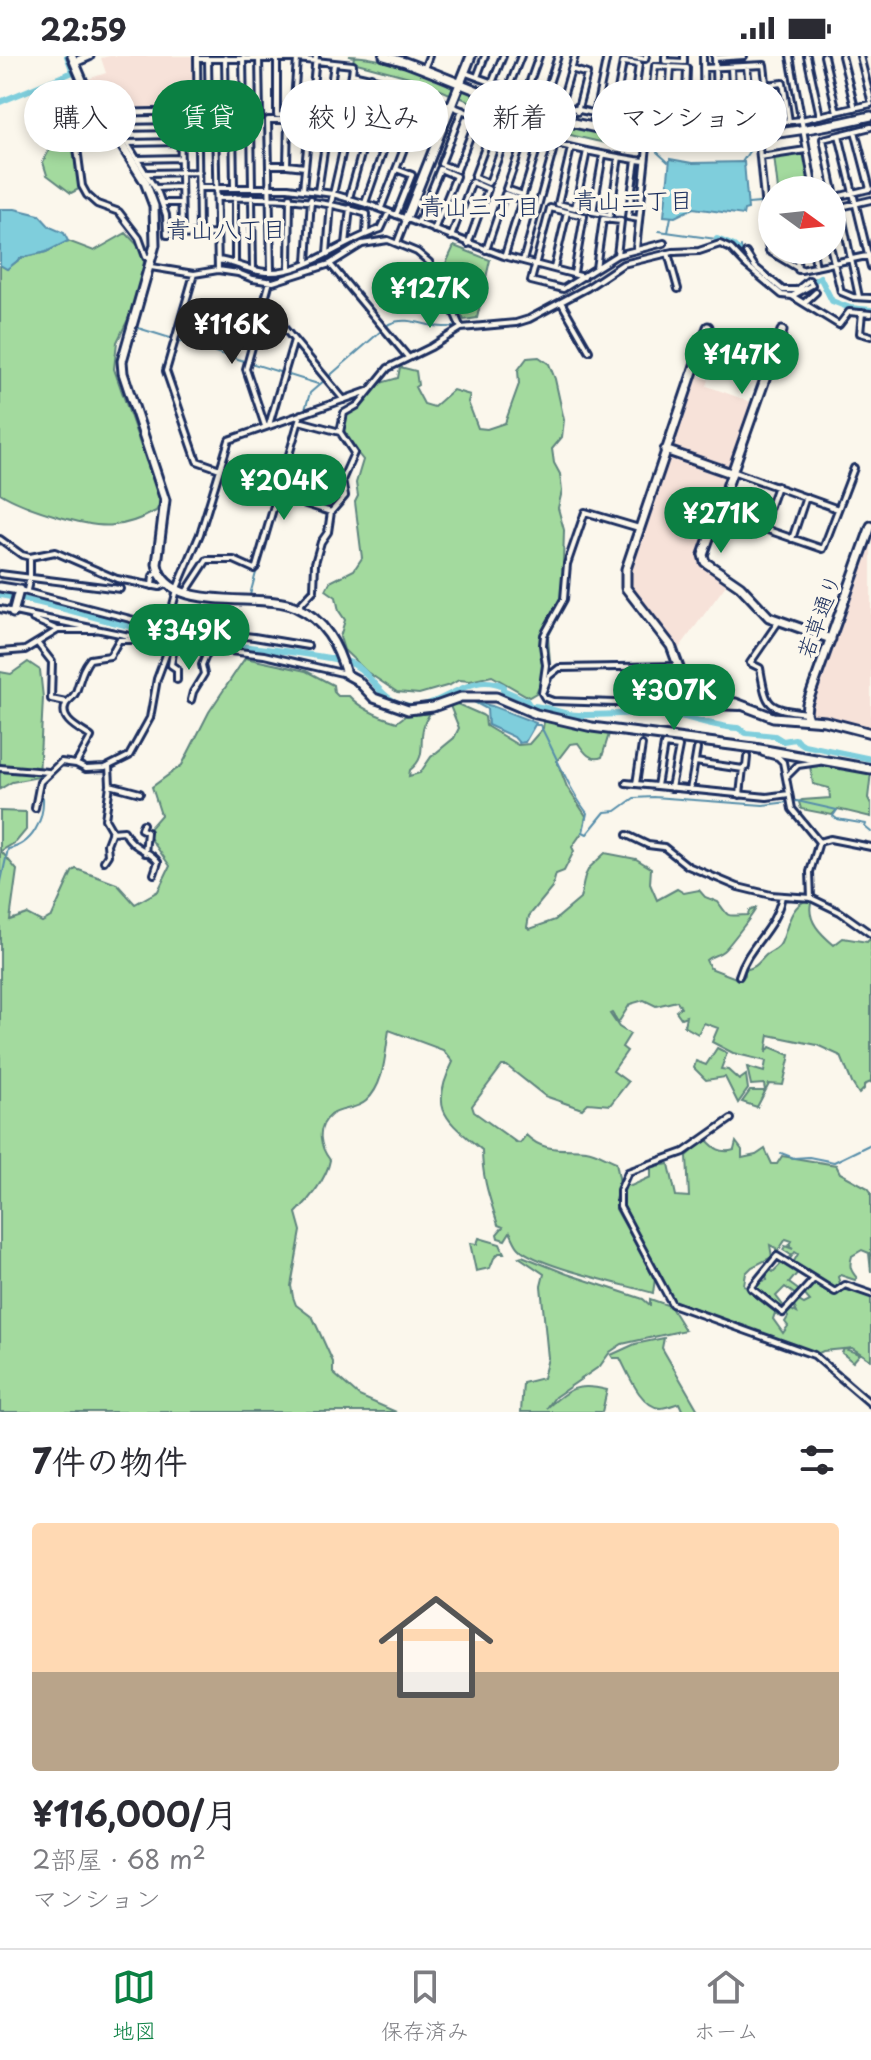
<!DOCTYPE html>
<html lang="ja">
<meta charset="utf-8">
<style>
:root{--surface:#fff;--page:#f2f2f3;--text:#2b2b33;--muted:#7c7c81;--line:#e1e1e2;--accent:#0b8043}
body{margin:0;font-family:"Playpen Sans","Klee One",sans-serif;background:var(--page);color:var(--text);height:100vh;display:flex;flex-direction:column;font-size:30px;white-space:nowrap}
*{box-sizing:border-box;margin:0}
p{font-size:26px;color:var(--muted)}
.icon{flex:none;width:44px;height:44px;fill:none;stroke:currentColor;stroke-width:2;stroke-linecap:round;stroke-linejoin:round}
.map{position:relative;height:1356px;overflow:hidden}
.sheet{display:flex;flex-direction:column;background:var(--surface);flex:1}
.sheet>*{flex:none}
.top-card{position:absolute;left:24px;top:24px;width:824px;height:72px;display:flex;gap:16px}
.needle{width:52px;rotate:105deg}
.fabs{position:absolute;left:758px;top:120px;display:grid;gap:16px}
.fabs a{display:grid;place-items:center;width:88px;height:88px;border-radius:50%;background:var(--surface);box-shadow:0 4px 12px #0003;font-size:40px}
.price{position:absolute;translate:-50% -68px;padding:0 18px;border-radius:28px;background:var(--accent);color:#fff;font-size:26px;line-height:52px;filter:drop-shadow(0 2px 4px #0008)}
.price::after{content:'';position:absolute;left:50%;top:48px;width:24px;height:18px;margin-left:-12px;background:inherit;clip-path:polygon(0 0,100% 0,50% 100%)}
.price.active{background:#222;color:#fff}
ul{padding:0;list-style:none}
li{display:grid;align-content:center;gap:16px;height:424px;padding:0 32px}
li span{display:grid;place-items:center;height:248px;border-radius:8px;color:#555}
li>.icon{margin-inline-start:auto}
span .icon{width:144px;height:144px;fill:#fffc;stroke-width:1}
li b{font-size:34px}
h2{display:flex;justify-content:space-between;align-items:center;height:96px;padding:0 32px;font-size:34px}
.tag{padding:0 28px;border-radius:36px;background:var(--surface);box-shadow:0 4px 12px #0003;font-size:28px;line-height:72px}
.tag.active{background:var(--accent);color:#fff}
.status{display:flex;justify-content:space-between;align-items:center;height:56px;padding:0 40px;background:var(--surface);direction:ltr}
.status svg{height:22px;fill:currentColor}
.dock{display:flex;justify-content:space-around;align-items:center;height:112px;border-top:2px solid var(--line);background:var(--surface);font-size:22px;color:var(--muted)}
.dock a{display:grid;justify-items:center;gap:4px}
.dock .active{color:var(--accent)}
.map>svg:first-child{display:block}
</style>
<div class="status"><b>22:59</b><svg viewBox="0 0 49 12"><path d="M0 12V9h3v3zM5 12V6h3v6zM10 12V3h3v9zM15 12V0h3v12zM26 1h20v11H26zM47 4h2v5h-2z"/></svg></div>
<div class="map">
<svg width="871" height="1356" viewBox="0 0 871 1356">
<rect width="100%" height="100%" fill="#fbf7ec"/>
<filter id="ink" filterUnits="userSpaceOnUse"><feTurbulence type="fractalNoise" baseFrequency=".0125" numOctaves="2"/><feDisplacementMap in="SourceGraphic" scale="16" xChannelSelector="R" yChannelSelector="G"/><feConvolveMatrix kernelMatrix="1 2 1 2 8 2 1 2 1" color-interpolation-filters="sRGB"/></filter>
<g filter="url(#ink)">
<path fill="#f7e2d9" d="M110 0H193L195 52 105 54 85 24 106 17 101 2Z
M694 319 709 324 707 330 754 347 730 415 667 392Z
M666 398 727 420 700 496 701 504 729 525 677 595 629 531 628 516Z
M871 478V674L847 666 812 660 808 653Z"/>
<path fill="#a3da9e" stroke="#5f847e" stroke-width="2" fill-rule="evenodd" d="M349 0C374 0 436 17 454 33L452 39 413 22 353 6 354 1Z
M463 33C479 38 494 46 509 52 553 68 598 77 644 85L643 93C578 85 519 65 459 41Z
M66 61 76 65 88 76 77 84 75 103 79 133 71 137 47 119 43 106Z
M804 96 811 134H778L774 100Z
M126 177 145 197 142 221 134 251 117 286 114 313 146 405 162 427 159 450 156 455C143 462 128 468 114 469 89 473 22 451 0 437V209L7 213 21 202 46 196 68 185 94 195Z
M454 190 490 204 477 262 464 264 441 218Z
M539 301 549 308 555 323 564 364 562 381 552 393 554 407 560 418 562 435 558 452 564 474 562 541 558 550V561L548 581 550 606 536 637 529 641 492 620 470 625 459 624 450 629 419 638 397 636 367 616 344 594 340 581 345 564 339 555 336 541 326 534 330 526 354 514 362 502 355 446 358 440 356 427 363 404 343 379 345 359 370 338 377 328 398 322 400 311 416 315 418 329 415 331 424 348 434 351 453 334 470 339 468 346 478 372 487 373 505 367 519 328 518 314 527 302Z
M245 602 306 615 333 629 334 636 338 640H349C361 653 380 661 397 666L405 660 430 657C428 661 425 665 424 669 418 687 428 700 410 714L409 720 420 717 431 701 454 682 459 672 450 650 455 647 482 659 485 661 486 670 518 689 529 688 543 672 544 664 609 678 602 701C591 706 584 696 578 687L570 688 557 705 567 731 586 760 583 775 572 791 574 795 564 815 556 818 552 832 529 860 527 871 530 873 555 864 580 843 585 820 589 812 605 797 636 803 651 812 650 828 657 844 677 833 684 837 699 834 705 841 718 846C731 864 725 859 748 859L749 855 756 852C755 856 728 891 723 895 717 900 712 899 706 904L710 912 741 924 745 919V914C757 911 758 907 766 899 771 895 778 894 781 887 788 872 789 851 807 844L811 847C807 865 821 878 834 889L843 882 867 886 871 882V1026L864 1029V1033L859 1038 852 1027 841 1000 817 989 769 979 766 997 770 991 790 999 783 1029 769 1028 757 1051 742 1046 750 1035H765L764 1028 751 1029 747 1011 764 1016 766 1005 733 997 712 986 718 972 704 967 698 978 684 970 686 960 681 962 676 955 681 951 677 945 656 950 644 944 630 948 618 967 612 957 610 958 619 971 630 978 622 991 627 995 613 1015 628 1026 610 1049 588 1047 582 1053 545 1040 507 1010H502L472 1050 474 1056 516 1086 520 1087 526 1079C544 1097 563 1092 586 1094 596 1095 606 1102 616 1106L620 1127 615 1144 618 1150 616 1153 655 1223 653 1237C626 1229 536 1210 519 1192 515 1188 513 1181 510 1176L505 1184 498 1182 497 1178 503 1171 498 1169C490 1143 482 1122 482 1094 447 1064 428 1055 453 1006L443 994 389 974C385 997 385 1028 366 1045 356 1054 340 1052 331 1059 315 1072 320 1091 330 1104 327 1122 309 1144 296 1157L301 1175 291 1230 293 1241 296 1249 313 1262 333 1306V1317L359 1340 396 1356H0V755L26 756V774L16 786 1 795 17 814 10 864 27 858 42 866 52 860 72 816 76 813 117 828 135 848 158 835 170 810 146 776 161 759 152 731 182 709 209 656Z
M28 606 40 614 43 642 39 721 12 726 0 733V616L11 618Z
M831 708 871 716 868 742 871 748V761L838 753 832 759 801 753 799 746 802 744 830 742 829 732 813 728 810 710Z
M717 992 727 997 721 1013 728 1014 739 1024 746 1019 748 1033 738 1047 725 1021 706 1024 694 1012 696 1005 706 1009Z
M706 1083C714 1092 721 1098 734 1094L736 1086 742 1094V1102L756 1099 765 1093 772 1108H777L782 1100 836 1109 840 1117 868 1132 871 1136V1216L869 1197 862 1194 852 1200C849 1210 850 1214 857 1222L855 1224 840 1219 838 1221 841 1231 871 1240V1304L852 1292 845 1293 860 1298 853 1306 842 1297 844 1293 823 1295 817 1298 673 1244 623 1149 624 1128 631 1130 651 1121V1111L669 1108 676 1140 689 1141 687 1100ZM786 1183 792 1185 789 1190 793 1193 785 1190 783 1194 791 1199 790 1203 795 1196 798 1198 793 1207 816 1223 800 1241 804 1238 810 1245 804 1248 797 1244 793 1248 797 1257 791 1254V1249L785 1256 788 1261 785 1266 788 1270 783 1277 773 1263 775 1257 778 1260 785 1252 776 1240 785 1231 796 1239 800 1235 789 1227 799 1215 784 1205 773 1216 769 1213 765 1217 767 1224 763 1225 760 1223 755 1232 749 1236 744 1229 746 1217 752 1211 772 1201 770 1189 776 1192V1198Z
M479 1182 500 1188 504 1197H499L494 1202 490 1212 476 1215 470 1187 477 1188Z
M522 1200 567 1218 643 1243 650 1249V1243L670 1250 685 1274 622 1288 610 1296 600 1310 555 1341 547 1352C568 1333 577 1326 607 1334L602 1356H521L523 1327 543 1322 548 1302 541 1230 544 1218 519 1201Z
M664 1282 662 1292 699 1356H683L679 1347C673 1349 666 1352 660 1352 640 1350 628 1317 620 1302H613L611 1299 635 1288Z"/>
<path fill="#7fcedc" stroke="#578eaa" stroke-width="2" d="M670 103 692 107 744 106 748 153 744 154 743 159 693 152 675 161 664 160Z
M0 153H15L39 159 50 171 64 177 68 185 46 196 21 202 7 213 0 209Z
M474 646 492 650 536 667 525 686 519 687 514 681 488 669 487 653Z"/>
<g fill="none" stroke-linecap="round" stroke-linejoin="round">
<path stroke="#578eaa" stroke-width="2" d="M657 96 668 106
M742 106 750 94
M748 148 760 147
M659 175 716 183
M668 176 671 161
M710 189 717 183
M741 195V191
M659 197 704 191
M584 231 621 206 649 200
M138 272 318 328
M276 449 310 337 389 268C408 259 425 271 444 271 468 271 502 267 526 262
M250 539 257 513
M152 660 160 624 176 581
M536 669H540C556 699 567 730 587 757L583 776 587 778 605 756 616 755 634 742 653 741 763 749 797 745 837 754 833 760 837 763 866 768 865 771 871 776
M123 705 134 699 150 666
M48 714 62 703 74 705
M94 714 107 715 114 710
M0 830 8 793C32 789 44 765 43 742 37 732 34 727 43 718
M781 1097 794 1102 809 1101 834 1106 871 1088"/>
<path stroke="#7fcedc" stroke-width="6" d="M0 46 73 16 67 0
M717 183 734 190 753 211 784 236H796L820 221 832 245 850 252 871 254
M0 539C58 548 114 569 172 580 230 592 290 592 348 606 371 612 377 647 411 650 444 652 469 614 503 630V634L526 644 530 650C547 649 561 659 579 659 606 659 631 657 658 657 685 658 711 671 738 672L746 677 775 680 783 685 795 683 804 689 871 703"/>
<defs>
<path id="street" d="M627 0 645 3 646 0
M665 0V5L684 6V0
M703 0 704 82
M715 0 716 73 801 64 871 48
M790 0 814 134
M807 0 820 60
M824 0 837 56
M842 0 855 52
M860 0 871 44
M197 1 199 179
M243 2 244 60H260L259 2
M277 2V59L293 60 297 3
M715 2 744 0
M197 3H297L353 9 352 18C411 30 464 57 521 77 558 90 597 98 636 104
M208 3 209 60H226L225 2
M334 8 326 63 342 66 352 18
M747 11 753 70
M703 12 764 9 771 68
M731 12 734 71
M424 13 429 0
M571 13 587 18 577 56
M466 17C551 49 611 67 704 72
M371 21 359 70 375 74 389 27
M477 21 485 0
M492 27 503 0
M766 29 783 27 789 65
M408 33 392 80 407 85 425 39
M508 33 521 0
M525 39 539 0
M543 46 558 0
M560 51 575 0
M462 54 441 108 457 114 478 60
M180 55 182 179
M198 55 108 57 158 137 166 159 167 179 217 178
M613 63 623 6 639 8 631 66
M233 65 234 132
M494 67 474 121 488 127 490 124 509 73
M108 68 84 83 77 92 82 130 87 139 97 148 119 156 139 182 146 201H152
M649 68 655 10 687 12 685 71
M667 69 671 11
M117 72 180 71
M412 72 428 78
M592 72 607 0
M855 75 870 133
M525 79 506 133 523 139 540 83
M839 79 871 211
M758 81 769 195 801 214 871 199
M425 86 441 46
M127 87 180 86
M571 92 558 148 575 152 587 95
M603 99 593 156 610 159 619 101
M760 101 806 94
M137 103 181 102
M269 109H287
M147 117 199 116
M155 132 180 131
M199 132H288L333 138 373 150 504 200 584 221
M303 133 316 0
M318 135 328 69 367 77 349 142
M235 141V206
M252 141 253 213
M835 141 823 83 871 71
M217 142C269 141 317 142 367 158L366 178
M832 142 869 133
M163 147H180
M365 147 387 84 405 90 381 152
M840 151 859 241
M832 153 871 144
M396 159 412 119 396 113
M639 163 628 161 636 104 645 105
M418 167 440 113 456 120 434 174
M451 181 472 126 488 133 468 188
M397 187 406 164
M346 188 350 152
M636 193 648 81
M486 194 505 138 522 144 505 199
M796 194 798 214
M813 194 816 211
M831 194 841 236 853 241 871 242
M668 197 678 233
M327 198 331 147 348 72
M218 204C235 206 249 215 266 216 307 218 343 184 381 173L389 156
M523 205 555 88
M307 206 311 143
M330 208 407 300
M151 211 194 218 218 214 238 217 253 223 273 226 330 208 362 188 388 184 417 196 429 206 439 222 461 272
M289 211 290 141
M554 212 567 156
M596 212 603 163 621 165 617 199
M218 214 215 65H251L252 132
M271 215 268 64H288L287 109 305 111
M574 217 584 160 550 152 531 225 563 233 617 199 664 187
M194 218 166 315 197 405 220 413
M792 240 839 269 849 256 871 258
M561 246 589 295
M804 247 816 236
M265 249 344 344
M862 257 860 277 871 280
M299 365 340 376
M269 369 294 284
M265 370 246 313 270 225
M732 415 838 453
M777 430 762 472 823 493 854 412
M277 439 331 456
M0 483 22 499 30 501 55 496 117 523 160 531 166 528
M792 483 806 441
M0 518 120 533
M152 530 153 520 158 517
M19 534 161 571 254 581 308 590
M27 534 30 521V501
M186 536 207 504H234L254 513 256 511 301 358
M298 551 314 534 315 507 321 486 328 476 331 456 345 440 342 424 354 397 340 376 344 357 358 349 388 312 431 291 461 272 516 267 529 263 587 232 623 208 673 196 699 195 720 188 731 193 746 209 782 239 792 240 812 229 809 224 797 234H783L755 211 746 197
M0 553 163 587 264 599 346 618
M33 563 58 574H94
M779 565 750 607 760 612C767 651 766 652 806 657
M163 587 178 530 200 478 229 384 368 335
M38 588 52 606 51 643 66 646
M0 596 25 594 58 574
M177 624V613L171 609 173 597 177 589
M543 635 549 620 559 612 678 610
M542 637 546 609 543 589 544 579 564 543 567 508 585 456 639 472
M542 637 545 642 553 645 740 651
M191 644 193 636 204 618 202 609 209 592
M763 697 778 701 783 706 792 753 819 786
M695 706 743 713
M76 708 91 681C82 674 58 665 66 648 69 643 75 641 77 633 81 621 82 613 90 603L110 600 119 584H142
M0 712 48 716
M787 720 798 709 819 706
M626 727 767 741 789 738
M636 728 642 689
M110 729 140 737
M657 730 664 689 679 691 671 732
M690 734 697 693
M740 739 743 712 746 711 747 701
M35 752 40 726 61 706 76 708 86 713 105 712 129 700 150 662 157 623 170 588
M143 768 141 773 147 776 145 797
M111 776 124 775C133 794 149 793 158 806L154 818
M627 779 648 789 664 791 688 810 738 831 771 839 811 842 840 856 871 878
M819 786 830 783 871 791
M104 805 108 799 107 788 112 775 105 763 110 729 109 710
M811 842 810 816 819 786
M739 920C748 889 775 875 782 840
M731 1063 684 1096 628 1116 620 1134V1151L672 1248 814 1299 871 1348
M814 1223 783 1257 751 1232 777 1200 835 1236 845 1229 871 1238"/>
<path id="secondary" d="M72 0 85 31 145 126 154 150 155 189 122 305 123 317 165 444 157 508C165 559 263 535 296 551 325 564 338 590 346 618L357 624 374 642 408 654 433 651 461 641H496L536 658 592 671 754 692 871 713
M384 0 405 6C457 25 506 49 559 63 663 92 767 85 871 60
M75 6 89 0
M406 163 471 0
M708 271 626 513V532L671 590 685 628 694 639 702 643 736 647 773 661 825 665 871 677
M782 275 703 499 705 506 740 530 769 561 831 583
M665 394 731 417
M0 531 19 534 13 557
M808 663 806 657 807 648 871 470"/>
</defs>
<use href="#street" stroke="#1b2f5e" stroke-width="10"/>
<use href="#secondary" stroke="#1b2f5e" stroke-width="13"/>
<use href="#street" stroke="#fbf7ec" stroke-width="4"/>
<use href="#secondary" stroke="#fbf7ec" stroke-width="7"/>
</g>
</g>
<g text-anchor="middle" stroke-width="7" stroke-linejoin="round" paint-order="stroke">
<g font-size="22" fill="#1b2f5e" stroke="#fbf7ec">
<text transform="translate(819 560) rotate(-70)" y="8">若草通り</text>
</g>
<g font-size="24" fill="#1b2f5e" stroke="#fbf7ec">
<text x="633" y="153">青山二丁目</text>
<text x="480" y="159">青山三丁目</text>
<text x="226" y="182">青山八丁目</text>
</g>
</g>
</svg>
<div class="fabs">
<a><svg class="needle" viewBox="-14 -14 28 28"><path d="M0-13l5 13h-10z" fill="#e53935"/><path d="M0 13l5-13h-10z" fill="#7c7c81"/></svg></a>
</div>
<b class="price" style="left:430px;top:274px">¥127K</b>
<b class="price active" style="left:232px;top:310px">¥116K</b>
<b class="price" style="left:742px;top:340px">¥147K</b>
<b class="price" style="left:284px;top:466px">¥204K</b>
<b class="price" style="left:721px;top:499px">¥271K</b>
<b class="price" style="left:189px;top:616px">¥349K</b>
<b class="price" style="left:674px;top:676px">¥307K</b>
<div class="top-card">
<a class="tag">購入</a>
<a class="tag active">賃貸</a>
<a class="tag">絞り込み</a>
<a class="tag">新着</a>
<a class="tag">マンション</a>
</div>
</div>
<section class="sheet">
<h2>7件の物件<svg class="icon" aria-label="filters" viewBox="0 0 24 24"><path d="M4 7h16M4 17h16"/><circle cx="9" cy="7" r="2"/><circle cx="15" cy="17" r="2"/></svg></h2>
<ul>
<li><span style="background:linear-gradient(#ffd9b3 60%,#b9a48a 0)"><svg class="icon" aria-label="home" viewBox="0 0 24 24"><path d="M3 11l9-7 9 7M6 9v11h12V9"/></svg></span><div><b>¥116,000/月</b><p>2部屋 · 68 m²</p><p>マンション</p></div></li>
</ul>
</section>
<nav class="dock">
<a class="active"><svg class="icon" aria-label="map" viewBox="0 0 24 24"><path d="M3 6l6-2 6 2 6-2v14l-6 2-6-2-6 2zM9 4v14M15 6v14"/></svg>地図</a>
<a><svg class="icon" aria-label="saved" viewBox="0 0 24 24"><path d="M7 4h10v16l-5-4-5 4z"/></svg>保存済み</a>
<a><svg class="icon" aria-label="home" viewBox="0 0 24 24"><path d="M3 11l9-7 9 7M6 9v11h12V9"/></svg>ホーム</a>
</nav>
